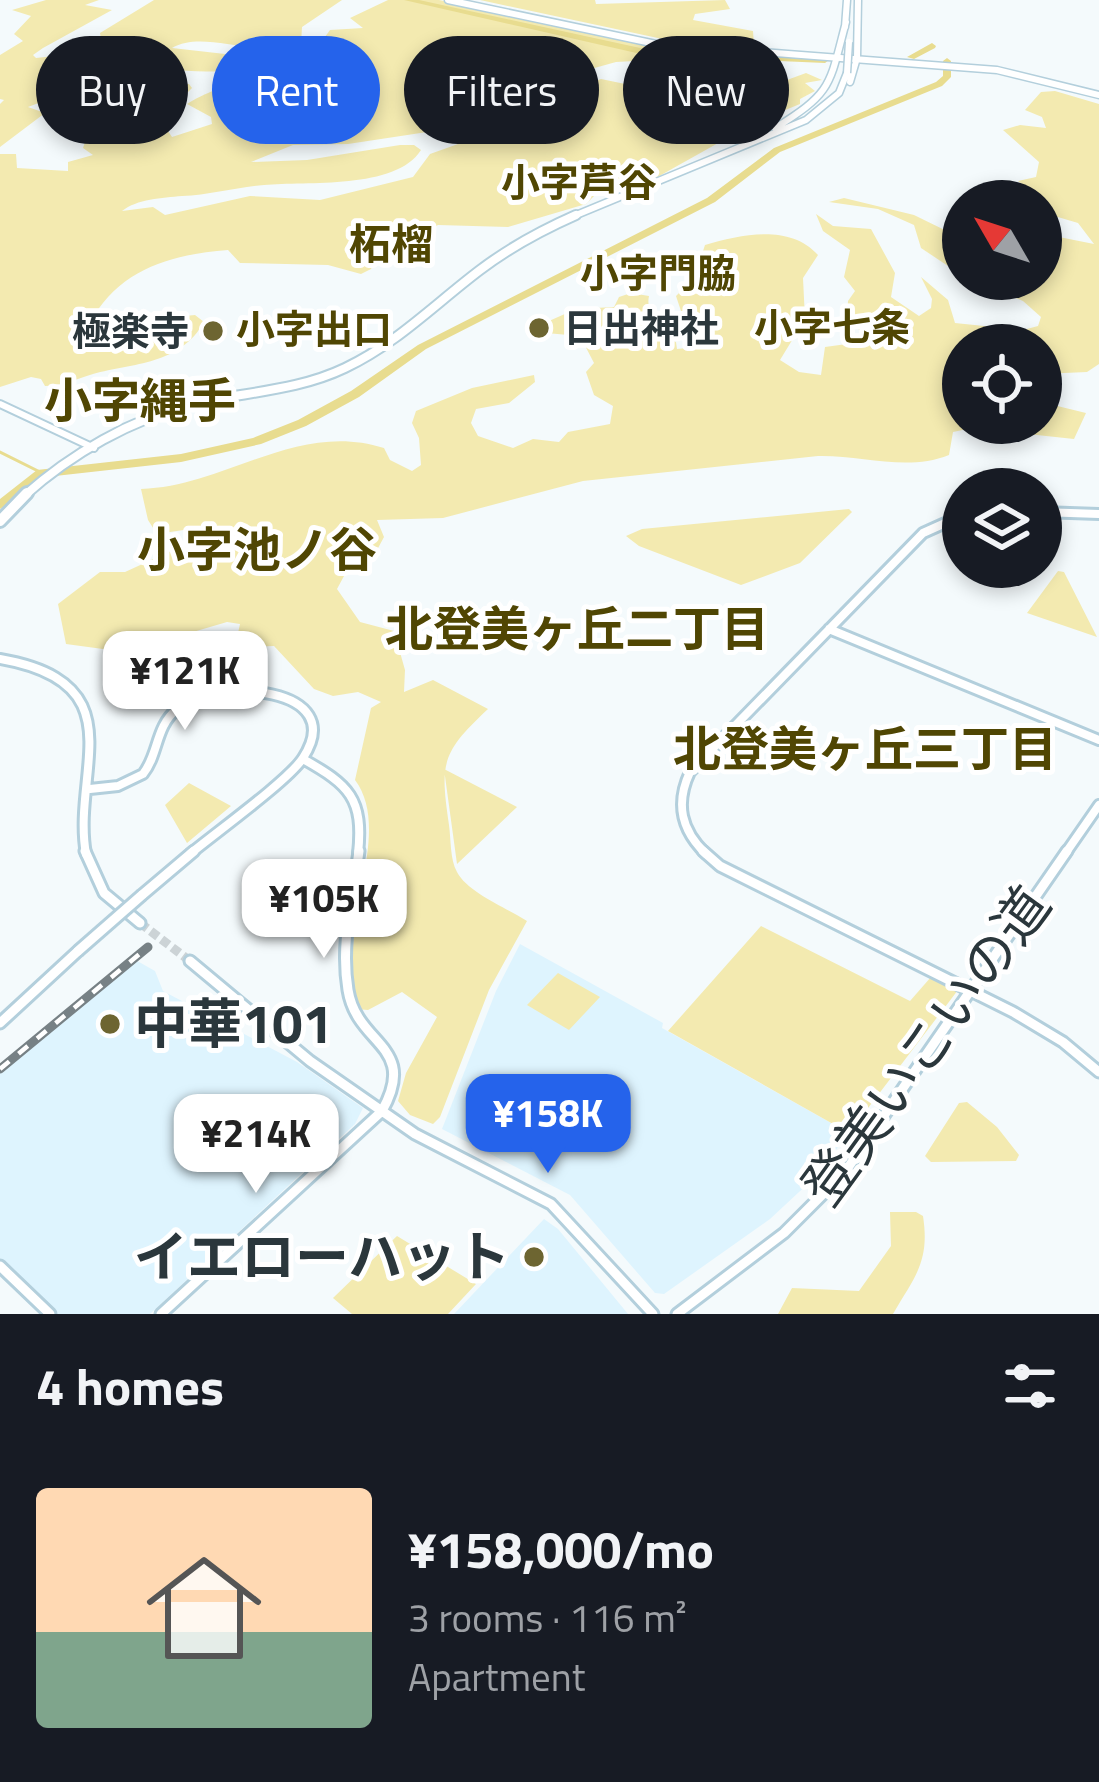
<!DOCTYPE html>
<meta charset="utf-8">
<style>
:root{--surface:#171b24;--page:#242831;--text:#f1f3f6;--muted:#9ea1a6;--accent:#2563eb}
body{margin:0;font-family:"Titillium Web","Noto Sans JP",sans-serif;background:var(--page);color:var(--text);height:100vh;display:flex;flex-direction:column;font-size:45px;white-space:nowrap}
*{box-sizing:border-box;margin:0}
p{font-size:39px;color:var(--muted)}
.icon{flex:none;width:66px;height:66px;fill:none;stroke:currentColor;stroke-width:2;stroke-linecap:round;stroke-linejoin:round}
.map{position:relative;height:1314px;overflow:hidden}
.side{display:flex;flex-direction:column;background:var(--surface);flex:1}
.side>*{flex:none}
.banner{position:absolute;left:36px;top:36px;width:1029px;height:108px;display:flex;gap:24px}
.needle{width:78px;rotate:309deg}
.controls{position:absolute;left:942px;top:180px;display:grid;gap:24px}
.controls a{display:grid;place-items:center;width:120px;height:120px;border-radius:50%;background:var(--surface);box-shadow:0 6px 18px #0003;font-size:60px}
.price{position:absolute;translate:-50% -102px;padding:0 27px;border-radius:24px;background:#fff;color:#222;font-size:39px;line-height:78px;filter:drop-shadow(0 3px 6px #0008)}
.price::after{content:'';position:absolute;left:50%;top:72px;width:36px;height:27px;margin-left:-18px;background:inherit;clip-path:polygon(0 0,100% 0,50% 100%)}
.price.active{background:var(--accent);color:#fff}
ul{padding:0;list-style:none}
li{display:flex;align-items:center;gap:36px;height:300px;padding:0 36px}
li span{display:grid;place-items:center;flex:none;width:336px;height:240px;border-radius:12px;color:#555}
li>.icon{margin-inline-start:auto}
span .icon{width:144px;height:144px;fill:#fffc;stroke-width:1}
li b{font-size:51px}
h2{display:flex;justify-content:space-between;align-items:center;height:144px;padding:0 36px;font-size:51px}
.tag{padding:0 42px;border-radius:54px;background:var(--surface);box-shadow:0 6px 18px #0003;font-size:42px;line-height:108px}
.tag.active{background:var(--accent);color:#fff}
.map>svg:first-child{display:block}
</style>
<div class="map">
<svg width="1099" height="1314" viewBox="0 0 1099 1314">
<rect width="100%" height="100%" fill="#f4fafc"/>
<path fill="#def4fe" d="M520 944 663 1023 662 1028 849 1133 813 1179 770 1219 664 1294 655 1293 570 1195 442 1129 496 991Z
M132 958 155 971 163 991 297 1062 363 1108 355 1124 150 1314H58L0 1259V1070Z
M544 1219 558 1229 628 1314H454Z"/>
<path fill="#f3eab0" d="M46 0H99L85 5 112 10 43 48 33 55 36 58 55 56 101 39 100 33 154 0H342L302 27 301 44C258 60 205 29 172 48L261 58C228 82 169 67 130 66L117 75 124 80 189 84 192 88 180 100 149 113 174 114 166 128 172 137 212 124 211 117 187 104C210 89 271 68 298 68L305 85C321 86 331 75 348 72L346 66 297 59 328 51 322 41 330 30 363 28 350 18 388 0H439L674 49 690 58 616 62 537 84 458 73 446 77 481 82 524 99 460 127 348 144 293 145 251 162 307 160 400 145H414L421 150C396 190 306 181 264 185 237 187 210 195 182 196 162 198 137 199 122 211L153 207 165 215 250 196 320 200 413 177 430 154 523 121 553 96 601 79 630 85 627 101 638 104 655 84 725 77 787 80 806 73 822 80 805 83 815 91 800 99V104L768 117H745L720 142 645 184 595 195 586 204 508 227 438 225 410 240 383 229 366 231 376 258 371 269 361 274 328 265 240 263 228 250C174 254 123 268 94 316L111 323 195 315 204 322C180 365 133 363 93 374 76 379 63 386 45 386L41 379 31 377 0 387V154H16L17 168 68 171V162L93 155 83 148 86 139 149 113C125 114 110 131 90 119L64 128 65 113 49 106 63 101 49 99 28 107 45 113 0 147V104L4 100 0 99V55L23 41 14 34 31 16 12 10Z
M480 0H595L596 4 725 0 730 9 695 14 693 20 753 31 754 44H686Z
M1055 91 1099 104V364L1087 372 1041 374V345H963V423H1041V402L1086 413 1074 439 972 428 953 432 949 455C907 472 862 455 818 456L583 481 443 518 377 520 384 537 377 550 351 563 337 589 360 622 394 631 405 670 404 692 433 680 488 709C441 753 440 763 449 825 451 839 450 860 457 872 468 893 507 908 527 921L489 990 440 1117 433 1124 410 1115 398 1101 406 1073 437 1017 402 992 368 1010 356 1009C352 984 352 956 354 931 358 886 385 820 355 780L371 708 381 702 358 692 333 696 314 689 274 646 251 647 236 642 240 624 227 622 125 652 66 644 58 604 100 572H125L182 546 202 551 210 562 232 551 231 542 210 526 157 534 148 520 141 489C225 487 297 420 384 448L390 460 412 471 421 465 419 438 412 423 416 411 472 388 534 375 535 382 509 403 476 409 471 423 478 436 513 448 533 439 559 442 568 432 610 424 613 406 594 395 586 372 594 363 580 336 546 333 540 325 576 309 614 307 619 297 631 293 649 296C645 314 661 333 676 342L677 349 687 348 702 334 694 328V320L701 315 681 311 676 296 686 286 704 282 707 276 699 263 705 245C742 234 790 224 818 255L803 278 805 319 780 360 799 372 821 375 825 347 854 343 863 333 847 319 848 301 855 291 844 277 850 250 823 231 816 214 833 226 871 229 895 273 891 297 919 316 931 308 932 299 921 277 948 300 955 323 1023 330 1038 326 1041 317 1023 301 970 279H1041V244L1049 239 1044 234 1094 244 1078 223 1041 212V201L1029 199 1037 195 1018 181 1036 177 1039 162 1003 130 1020 125 1046 128 1042 117 1025 110 1041 92Z
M844 198 914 215 963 239V276L921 248 914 225 878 209 829 202Z
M849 509 852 512 800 563 741 585 639 546 626 536 642 529Z
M1058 571 1064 572 1097 637 1027 613Z
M444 769 517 807 457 864Z
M189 783 231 806 187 843 165 805Z
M761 926 910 1001 931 977 958 990 849 1133 668 1031Z
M558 973 600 997 569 1030 527 1005Z
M967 1102 997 1127 1019 1155 1016 1161 931 1162 925 1156 959 1103Z
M890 1212H916L923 1216C930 1262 915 1276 893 1314H778L792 1288 859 1291 891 1246Z
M397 1236 476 1284 448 1314H352L333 1298Z"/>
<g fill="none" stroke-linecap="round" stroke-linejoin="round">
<path stroke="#e8dc8f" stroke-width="3" d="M0 452 42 473"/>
<path fill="#e8dc8f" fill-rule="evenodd" d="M404 0H419L654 51 732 62 757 54 825 57 829 60 825 63 758 60 732 68 654 57Z
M932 43 936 46 935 48 914 59 907 57Z
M947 58 951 61V77L942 86 780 152 715 202 426 349 359 397 306 426 261 444 181 462 46 477 0 509V499L37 470 181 454 253 438 298 420 351 391 418 345 707 198 774 148 936 82 943 76V61Z"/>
<path stroke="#ccd3d6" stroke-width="9" stroke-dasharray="9 4.5" stroke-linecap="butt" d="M140 923 190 961"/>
<defs>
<path id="tertiary-far2" d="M0 404 94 448"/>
<path id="tertiary-far1" d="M1041 512 1099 514
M829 629 1099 740
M0 659C138 683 71 771 86 854
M303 759C349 785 364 798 358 854
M90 789 118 786 143 774C159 754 155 727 177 709 217 677 350 686 303 758 289 780 214 834 190 854
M706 854C681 830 675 804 690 772L923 533 963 515
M1065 854 1099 805"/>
<path id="tertiary" d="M85 851 104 893 140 923
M703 851 720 866 1013 1012 1063 1042 1099 1072
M142 895 194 851
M190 961 310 1061 415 1134 551 1204 653 1314
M0 1023 78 951
M0 1266 50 1314
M161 1314 382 1111C419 1045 357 1046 348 990 340 942 353 898 359 851
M677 1314 784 1233 845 1172 1067 851"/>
<path id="primary" d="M448 0 656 44 997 70 1099 95"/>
<path id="trunk-far2" d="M845 27 847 0
M850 82 857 58 858 0
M775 128C833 92 829 86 846 22
M569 218 806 120 839 93 847 73"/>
<path id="trunk-far1" d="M24 496C71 454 131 419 193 404 244 392 297 391 345 368 396 344 435 304 480 270 509 248 542 230 576 215"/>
<path id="trunk" d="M0 521 27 493"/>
</defs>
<use href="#tertiary-far2" stroke="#b3cfdc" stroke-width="10"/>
<use href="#tertiary-far1" stroke="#b3cfdc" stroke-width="14"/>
<use href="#tertiary" stroke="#b3cfdc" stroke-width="15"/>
<use href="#primary" stroke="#b3cfdc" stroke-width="9"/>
<use href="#trunk-far2" stroke="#b3cfdc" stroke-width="9"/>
<use href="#trunk-far1" stroke="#b3cfdc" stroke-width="12"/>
<use href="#trunk" stroke="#b3cfdc" stroke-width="16"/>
<use href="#tertiary-far2" stroke="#fff" stroke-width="6"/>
<use href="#tertiary-far1" stroke="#fff" stroke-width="8"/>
<use href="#tertiary" stroke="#fff" stroke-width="9"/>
<use href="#primary" stroke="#fff" stroke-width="6"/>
<use href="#trunk-far2" stroke="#fff" stroke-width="6"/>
<use href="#trunk-far1" stroke="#fff" stroke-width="8"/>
<use href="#trunk" stroke="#fff" stroke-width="10"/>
<defs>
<path id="rail" d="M0 1069 148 947"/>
</defs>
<use href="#rail" stroke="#778185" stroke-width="9"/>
<use href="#rail" stroke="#fff" stroke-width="4.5" stroke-dasharray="12" stroke-linecap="butt"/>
<defs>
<path id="tertiary-bridge" d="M78 951 142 895"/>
<path id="trunk-bridge" d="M847 73 849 42"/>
</defs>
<use href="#tertiary-bridge" stroke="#b3cfdc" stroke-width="15" stroke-linecap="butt"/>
<use href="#trunk-bridge" stroke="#b3cfdc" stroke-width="9" stroke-linecap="butt"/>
<use href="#tertiary-bridge" stroke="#fff" stroke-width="9"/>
<use href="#trunk-bridge" stroke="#fff" stroke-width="6"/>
</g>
<g fill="#6d6531" stroke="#fff" stroke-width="4.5">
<circle cx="539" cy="328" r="12"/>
<circle cx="213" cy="331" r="12"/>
<circle cx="110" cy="1024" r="12"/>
<circle cx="534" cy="1257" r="12"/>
</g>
<g text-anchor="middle" stroke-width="10" stroke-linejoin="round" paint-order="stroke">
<g font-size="39" font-weight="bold" fill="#504603" stroke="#fff">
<text x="579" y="196">小字芦谷</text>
<text x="658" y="287">小字門脇</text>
<text x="832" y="341">小字七条</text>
<text x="314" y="343">小字出口</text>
</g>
<g font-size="39" font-weight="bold" fill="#2b373c" stroke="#fff" text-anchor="start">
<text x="563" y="342">日出神社</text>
<text x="189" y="345" text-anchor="end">極楽寺</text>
</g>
<g font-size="42" font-weight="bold" fill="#504603" stroke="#fff">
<text x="391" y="259">柘榴</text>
</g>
<g font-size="48" font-weight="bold" fill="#504603" stroke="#fff">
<text x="140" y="418">小字縄手</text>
<text x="257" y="567">小字池ノ谷</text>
<text x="577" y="646">北登美ヶ丘二丁目</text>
<text x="865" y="766">北登美ヶ丘三丁目</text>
</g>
<g font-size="54" font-weight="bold" fill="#2b373c" stroke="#fff" text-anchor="start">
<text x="134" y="1043">中華101</text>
<text x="510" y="1276" text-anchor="end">イエローハット</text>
</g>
<g font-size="54" fill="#2b373c" stroke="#fff">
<text transform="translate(926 1046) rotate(-54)" y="19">登美いこいの道</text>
</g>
</g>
</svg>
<div class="controls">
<a><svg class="needle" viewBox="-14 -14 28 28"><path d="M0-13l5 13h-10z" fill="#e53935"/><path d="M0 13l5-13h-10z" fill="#9ea1a6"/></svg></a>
<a><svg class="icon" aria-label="locate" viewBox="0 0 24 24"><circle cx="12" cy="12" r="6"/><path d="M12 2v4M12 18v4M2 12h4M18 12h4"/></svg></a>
<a><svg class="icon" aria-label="layers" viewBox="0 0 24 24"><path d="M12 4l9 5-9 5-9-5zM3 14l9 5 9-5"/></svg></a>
</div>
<b class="price" style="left:185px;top:733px">¥121K</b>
<b class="price" style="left:324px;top:961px">¥105K</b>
<b class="price active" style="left:548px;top:1176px">¥158K</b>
<b class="price" style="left:256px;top:1196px">¥214K</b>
<div class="banner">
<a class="tag">Buy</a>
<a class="tag active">Rent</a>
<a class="tag">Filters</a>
<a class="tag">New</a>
</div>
</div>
<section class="side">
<h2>4 homes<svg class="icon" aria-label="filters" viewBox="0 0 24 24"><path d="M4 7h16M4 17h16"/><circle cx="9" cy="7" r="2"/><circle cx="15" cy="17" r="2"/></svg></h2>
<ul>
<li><span style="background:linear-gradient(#ffd9b3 60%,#7fa58c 0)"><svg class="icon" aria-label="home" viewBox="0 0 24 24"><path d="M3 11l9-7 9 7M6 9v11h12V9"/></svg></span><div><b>¥158,000/mo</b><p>3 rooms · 116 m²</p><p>Apartment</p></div></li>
</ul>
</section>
